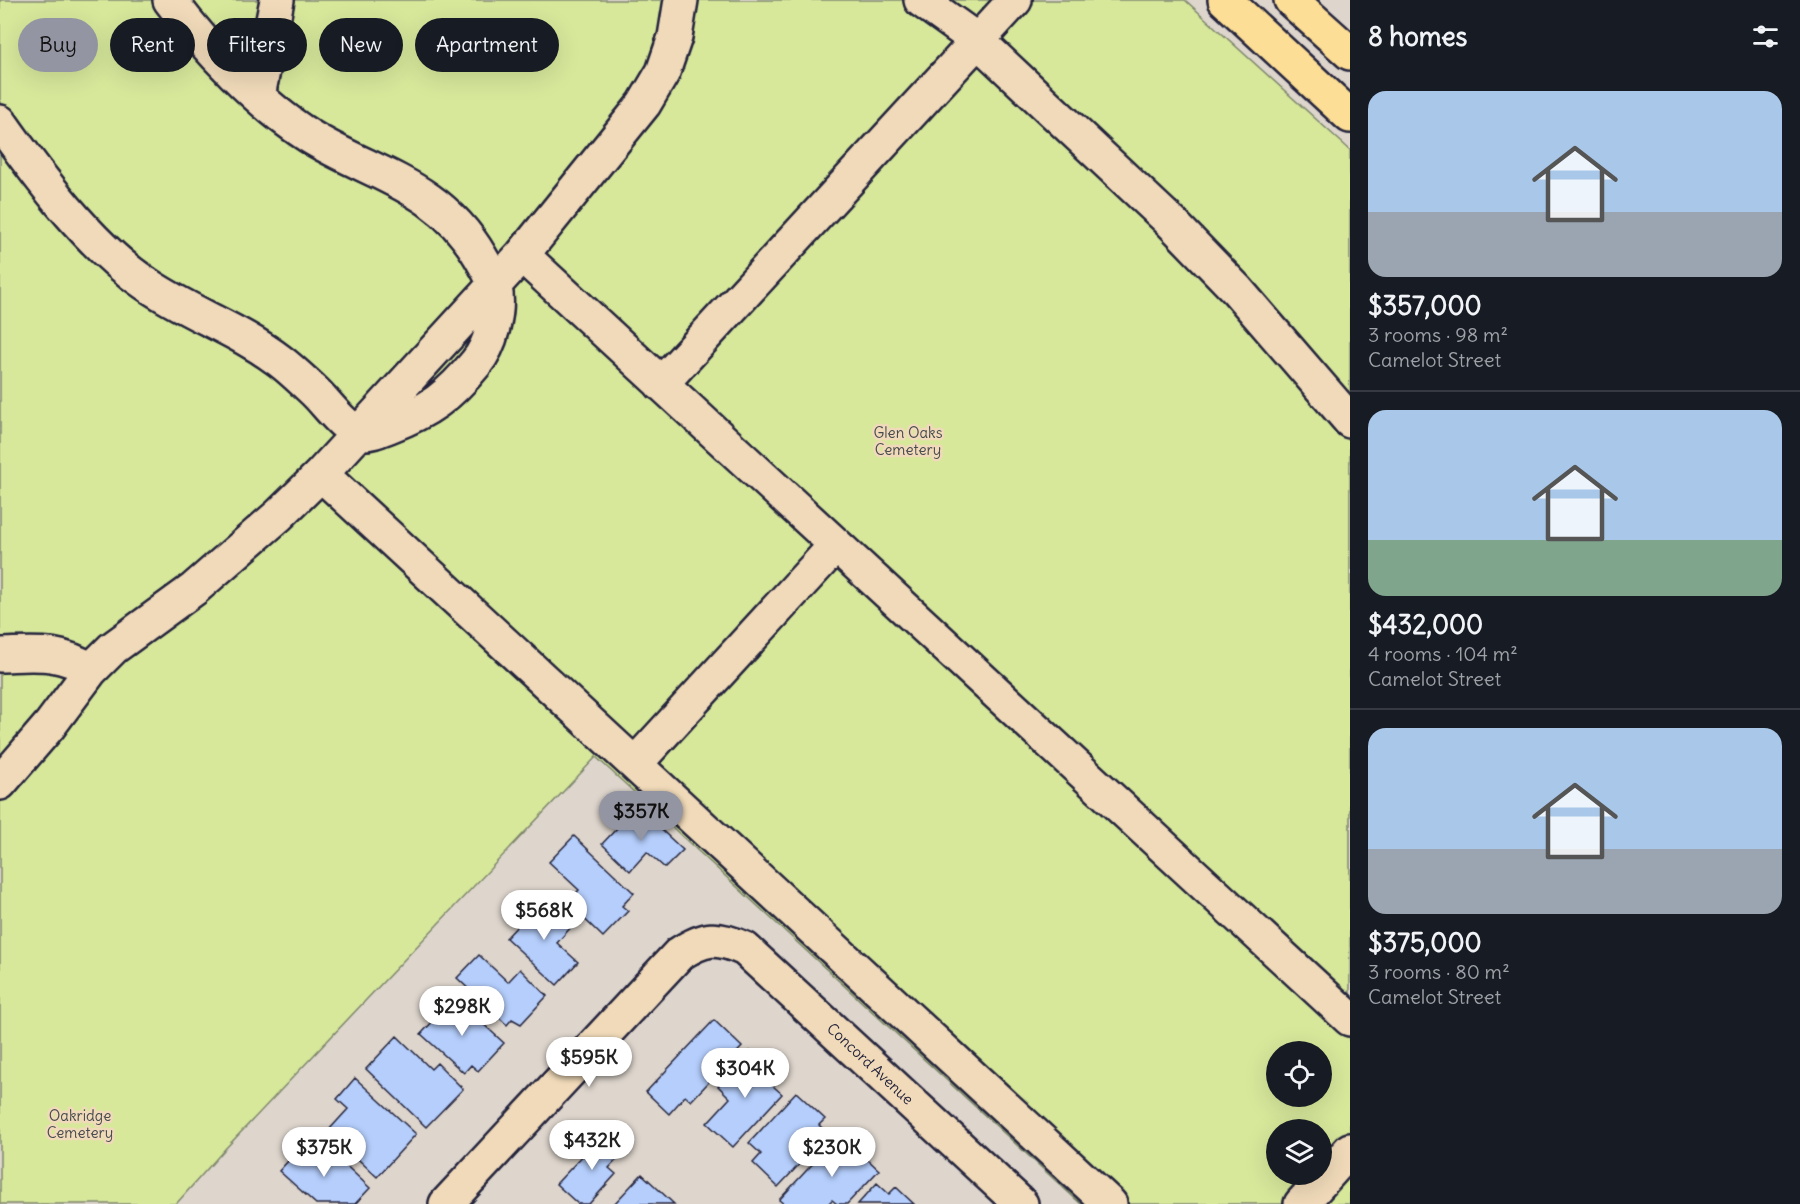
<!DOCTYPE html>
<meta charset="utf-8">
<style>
:root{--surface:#171b24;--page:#242831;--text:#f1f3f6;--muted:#9ea1a6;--line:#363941;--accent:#9495a2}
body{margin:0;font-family:Delius,sans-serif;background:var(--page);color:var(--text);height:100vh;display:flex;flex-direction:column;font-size:22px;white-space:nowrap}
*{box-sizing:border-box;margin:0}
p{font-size:20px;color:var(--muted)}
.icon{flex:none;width:33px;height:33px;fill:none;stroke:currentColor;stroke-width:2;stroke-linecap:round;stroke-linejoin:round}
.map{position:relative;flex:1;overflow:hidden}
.sheet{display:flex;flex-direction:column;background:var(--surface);width:450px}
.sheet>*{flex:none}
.hud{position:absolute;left:18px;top:18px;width:570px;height:54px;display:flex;gap:12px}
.buttons{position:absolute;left:1266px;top:1041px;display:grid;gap:12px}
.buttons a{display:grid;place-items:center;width:66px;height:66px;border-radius:50%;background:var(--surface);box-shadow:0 6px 24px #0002;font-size:30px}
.price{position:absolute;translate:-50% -51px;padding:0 14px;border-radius:21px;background:#fff;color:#222;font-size:20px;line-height:39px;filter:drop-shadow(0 2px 3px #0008)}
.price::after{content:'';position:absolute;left:50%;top:36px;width:18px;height:14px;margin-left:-9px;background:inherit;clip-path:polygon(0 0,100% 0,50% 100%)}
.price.on{background:var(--accent);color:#111}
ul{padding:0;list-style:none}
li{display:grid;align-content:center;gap:12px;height:318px;padding:0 18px}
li+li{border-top:2px solid var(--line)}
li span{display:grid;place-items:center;height:186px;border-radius:18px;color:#555}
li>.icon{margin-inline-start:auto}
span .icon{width:108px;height:108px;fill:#fffc;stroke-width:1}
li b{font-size:26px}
h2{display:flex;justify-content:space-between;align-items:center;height:72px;padding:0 18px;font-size:26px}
.tag{padding:0 21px;border-radius:27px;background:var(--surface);box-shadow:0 6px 24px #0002;font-size:21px;line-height:54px}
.tag.on{background:var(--accent);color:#111}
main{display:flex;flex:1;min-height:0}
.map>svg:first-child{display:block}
</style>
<main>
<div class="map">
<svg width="1350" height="1204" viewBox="0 0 1350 1204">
<rect width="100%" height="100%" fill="#ded6cd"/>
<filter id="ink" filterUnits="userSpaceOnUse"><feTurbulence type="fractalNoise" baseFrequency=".0167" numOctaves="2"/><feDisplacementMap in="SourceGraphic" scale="12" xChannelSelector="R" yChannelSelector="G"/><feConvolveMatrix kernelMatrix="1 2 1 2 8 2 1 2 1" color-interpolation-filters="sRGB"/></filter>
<g filter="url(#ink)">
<path fill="#d7e89b" stroke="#7c856b" stroke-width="1.5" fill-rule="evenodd" d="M0 0H1185L1350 150V1204H1081L596 757 225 1149 176 1204H0ZM1276 1052H1322V1096H1276ZM1276 1130H1322V1174H1276Z"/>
<path fill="#b5cefc" stroke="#22223b" stroke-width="1.5" d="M637 807 683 850 665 868 647 852 630 871 602 844Z
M574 836 634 893 622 906 628 911 603 937 567 902 579 890 549 862Z
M543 899 572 926 557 943 578 962 557 985 506 938Z
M479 955 508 982 520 969 547 996 521 1024 512 1019 507 1025 457 978Z
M455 998 504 1043 478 1071 471 1065 464 1073 421 1034Z
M714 1020 742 1047 691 1101 685 1096 669 1114 646 1092Z
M397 1036 431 1069 437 1063 463 1089 426 1127 366 1069Z
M750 1051 780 1079 773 1086 782 1094 733 1147 707 1123 730 1098 718 1086Z
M355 1078 416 1134 377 1177 328 1131 348 1109 337 1099Z
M796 1092 825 1119 819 1125 828 1134 778 1187 753 1163 761 1154 749 1143Z
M605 1132 625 1151 609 1168 616 1174 589 1204H578L556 1184Z
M834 1141 846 1152 852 1145 879 1170 847 1204H837L832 1200 828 1204H784L779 1200Z
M321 1142 370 1188 355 1204H316L279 1171 299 1149 308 1156Z
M642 1174 674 1204H614Z
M877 1183 889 1194 896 1187 914 1204H858Z"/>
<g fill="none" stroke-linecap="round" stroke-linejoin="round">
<defs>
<path id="minor" d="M921 0 978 41 1172 223 1237 290 1350 421
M258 96 277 0
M0 122C38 176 90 246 145 283 188 313 238 329 280 361 292 370 303 381 314 391 326 402 345 430 361 433 370 434 381 429 389 426 429 411 449 396 476 363 491 345 500 311 495 287 493 277 485 265 480 256 438 184 374 176 309 136 260 105 204 46 170 0
M522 255 1350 1019
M661 384 1015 0
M321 474 1110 1204
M0 655C37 654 58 650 91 670
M635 764 836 545
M0 783 50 725 91 670 113 648 194 589 279 515 321 474 522 255 644 104 663 72 675 37 681 0
M446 1204 679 954C705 937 717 936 745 949L1021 1204
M1301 1204 1350 1150"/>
<path id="major" d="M1225 0 1350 116
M1291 0 1350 53"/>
</defs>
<use href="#minor" stroke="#22223b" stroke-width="38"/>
<use href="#major" stroke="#22223b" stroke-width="38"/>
<use href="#minor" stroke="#f0dab9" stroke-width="33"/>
<use href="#major" stroke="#fdde96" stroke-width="33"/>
</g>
</g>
<g text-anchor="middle" stroke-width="5" stroke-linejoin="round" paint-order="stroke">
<g font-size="15" fill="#464a4e" stroke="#f0dab9">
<text x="908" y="438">Glen Oaks<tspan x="908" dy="17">Cemetery</tspan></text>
<text x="80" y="1121">Oakridge<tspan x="80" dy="17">Cemetery</tspan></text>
</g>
<g font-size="15" fill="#22223b" stroke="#f0dab9">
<text transform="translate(870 1064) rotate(43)" y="5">Concord Avenue</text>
</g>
</g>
</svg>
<div class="buttons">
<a><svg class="icon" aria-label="locate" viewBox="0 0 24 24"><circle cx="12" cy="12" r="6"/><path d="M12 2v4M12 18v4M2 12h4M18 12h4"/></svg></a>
<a><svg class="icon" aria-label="layers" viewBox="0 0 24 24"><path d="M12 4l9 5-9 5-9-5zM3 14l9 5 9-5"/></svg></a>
</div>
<b class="price on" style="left:641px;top:842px">$357K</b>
<b class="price" style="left:544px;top:941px">$568K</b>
<b class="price" style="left:462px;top:1037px">$298K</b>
<b class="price" style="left:589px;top:1088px">$595K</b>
<b class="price" style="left:745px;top:1099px">$304K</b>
<b class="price" style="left:592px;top:1171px">$432K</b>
<b class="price" style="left:324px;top:1178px">$375K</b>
<b class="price" style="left:832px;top:1178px">$230K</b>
<div class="hud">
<a class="tag on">Buy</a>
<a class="tag">Rent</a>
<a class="tag">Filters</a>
<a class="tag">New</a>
<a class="tag">Apartment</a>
</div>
</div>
<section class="sheet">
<h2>8 homes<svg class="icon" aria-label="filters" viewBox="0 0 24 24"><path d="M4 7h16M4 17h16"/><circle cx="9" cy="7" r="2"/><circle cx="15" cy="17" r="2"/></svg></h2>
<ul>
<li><span style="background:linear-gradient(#a9c7e8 65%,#9aa5b1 0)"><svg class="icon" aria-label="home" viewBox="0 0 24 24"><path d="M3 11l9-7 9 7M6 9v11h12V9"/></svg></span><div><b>$357,000</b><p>3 rooms · 98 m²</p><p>Camelot Street</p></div></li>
<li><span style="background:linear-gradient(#a9c7e8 70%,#7fa58c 0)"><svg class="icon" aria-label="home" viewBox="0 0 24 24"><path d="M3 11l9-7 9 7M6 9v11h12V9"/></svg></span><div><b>$432,000</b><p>4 rooms · 104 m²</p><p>Camelot Street</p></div></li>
<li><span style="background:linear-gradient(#a9c7e8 65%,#9aa5b1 0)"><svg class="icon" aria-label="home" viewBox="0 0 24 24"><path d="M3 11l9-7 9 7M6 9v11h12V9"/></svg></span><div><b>$375,000</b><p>3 rooms · 80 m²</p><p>Camelot Street</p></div></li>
</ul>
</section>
</main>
